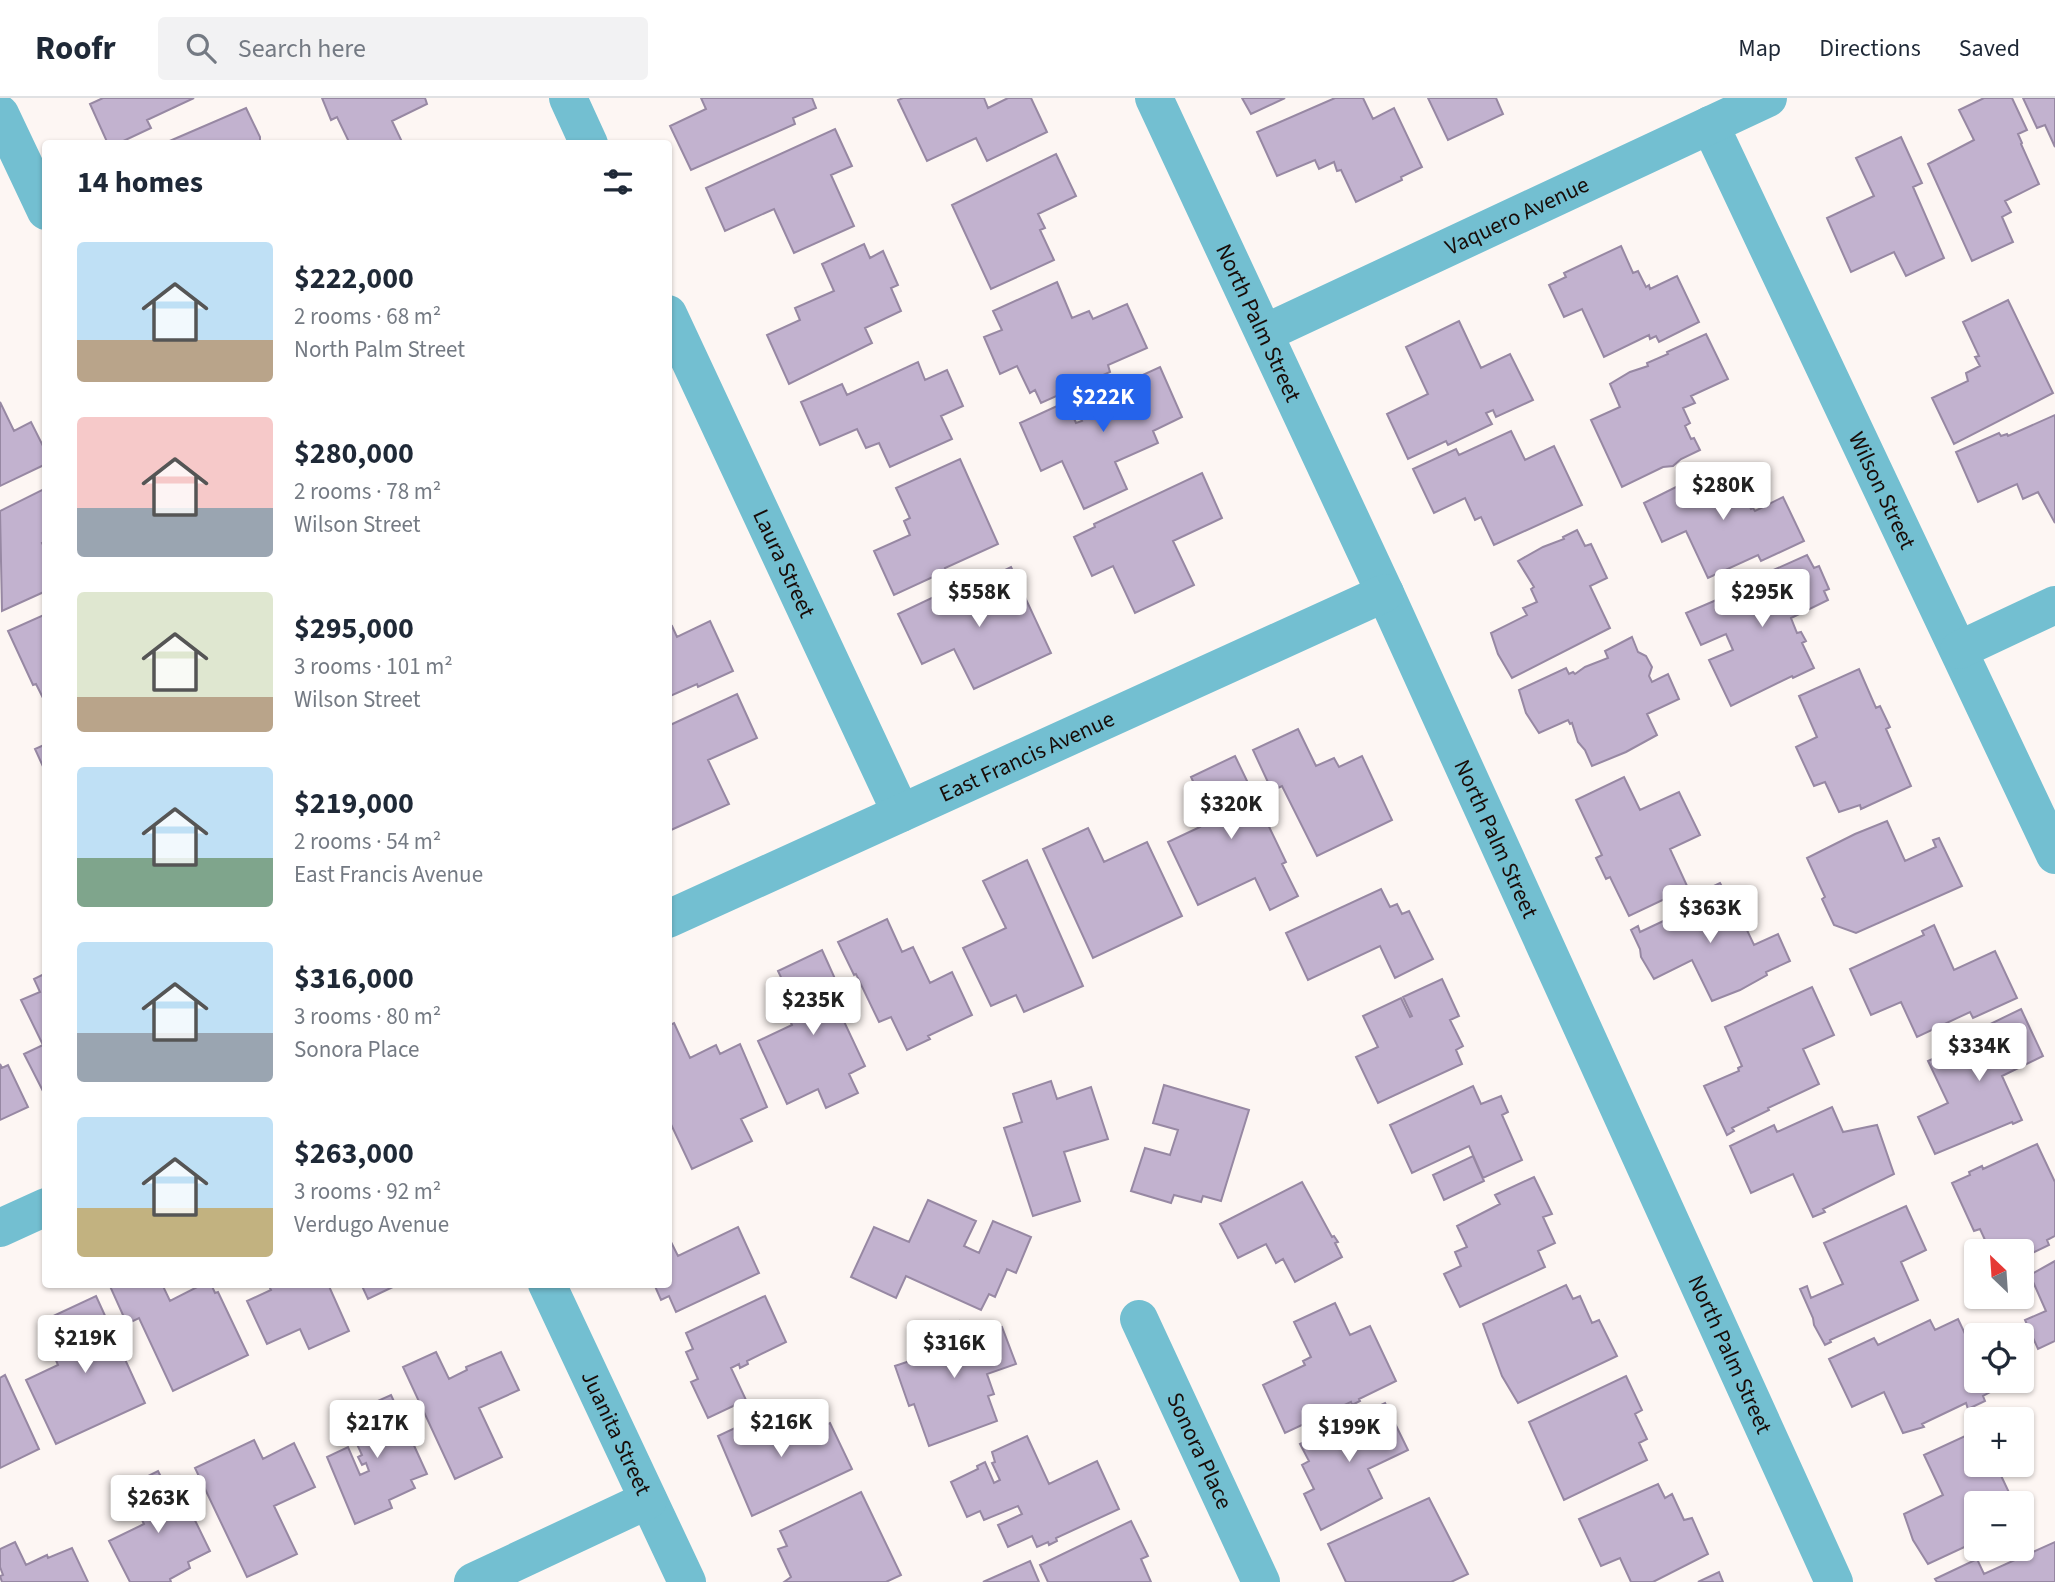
<!DOCTYPE html>
<meta charset="utf-8">
<style>
:root{--surface:#fff;--page:#f2f2f3;--text:#1f2937;--muted:#747a83;--line:#e0e1e3;--accent:#2563eb}
body{margin:0;font-family:"Source Sans 3",sans-serif;background:var(--page);color:var(--text);height:100vh;display:flex;flex-direction:column;font-size:26px;white-space:nowrap}
*{box-sizing:border-box;margin:0}
p{font-size:23px;color:var(--muted)}
.icon{flex:none;width:38px;height:38px;fill:none;stroke:currentColor;stroke-width:2;stroke-linecap:round;stroke-linejoin:round}
.map{position:relative;flex:1;overflow:hidden}
.sheet{position:absolute;left:42px;top:42px;width:630px;height:1148px;display:flex;flex-direction:column;background:var(--surface);border-radius:7px;box-shadow:0 2px 5px #0004}
.sheet>*{flex:none}
.needle{width:46px;rotate:335deg}
.tools{position:absolute;left:1964px;top:1141px;display:grid;gap:14px}
.tools a{display:grid;place-items:center;width:70px;height:70px;border-radius:7px;background:var(--surface);box-shadow:0 2px 5px #0004;font-size:35px}
.price{position:absolute;translate:-50% -60px;padding:0 16px;border-radius:7px;background:#fff;color:#222;font-size:23px;line-height:46px;filter:drop-shadow(0 2px 4px #0008)}
.price::after{content:'';position:absolute;left:50%;top:42px;width:21px;height:16px;margin-left:-10px;background:inherit;clip-path:polygon(0 0,100% 0,50% 100%)}
.price.on{background:var(--accent);color:#fff}
ul{padding:0;list-style:none}
li{display:flex;align-items:center;gap:21px;height:175px;padding:0 35px}
li span{display:grid;place-items:center;flex:none;width:196px;height:140px;border-radius:7px;color:#555}
li>.icon{margin-inline-start:auto}
span .icon{width:84px;height:84px;fill:#fffc;stroke-width:1}
li b{font-size:30px}
h2{display:flex;justify-content:space-between;align-items:center;height:84px;padding:0 35px;font-size:30px}
header{display:flex;align-items:center;gap:42px;box-sizing:border-box;height:98px;padding:0 35px;background:var(--surface);border-bottom:2px solid var(--line)}
header strong{font-size:33px}
nav{display:flex;gap:38px;margin-inline-start:auto;font-size:24px}
.search{width:490px;height:63px;background:var(--page);display:flex;align-items:center;gap:18px;box-sizing:border-box;padding:0 24px;border-radius:7px;color:var(--muted);font-size:26px}
.map>svg:first-child{display:block}
</style>
<header>
<strong>Roofr</strong>
<div class="search"><svg class="icon" aria-label="search" viewBox="0 0 24 24"><circle cx="10" cy="10" r="6"/><path d="M15 15l6 6"/></svg>Search here</div>
<nav><a>Map</a><a>Directions</a><a>Saved</a></nav>
</header>
<div class="map">
<svg width="2055" height="1484" viewBox="0 0 2055 1484">
<rect width="100%" height="100%" fill="#fdf6f3"/>
<path fill="#c2b2cf" stroke="#9788a3" stroke-width="2" d="M103 0H194L147 22 151 30 117 46H108L90 6Z
M322 0H425L427 6 392 23 403 46H350L337 19 331 22Z
M701 0H812L816 10 793 20 795 26 691 72 670 28 706 11Z
M903 0H984L988 10 1008 0H1031L1047 34 987 63 976 40 927 63 898 2Z
M1242 0H1285L1251 16Z
M1335 0H1363L1373 21 1394 10 1422 69 1401 79 1402 82 1356 104 1341 72 1337 73 1334 64 1319 71 1315 62 1277 78 1257 34Z
M1428 0H1496L1503 16 1448 42Z
M1984 0H2012L2027 32 2018 36 2022 45 2021 46 2039 86 2005 103 2011 114 2002 119 2013 144 1972 163 1928 66 1974 42 1959 12Z
M2023 0H2055V49L2045 27 2037 30Z
M246 10 260 39V46L165 45Z
M835 31 852 68 831 77 854 128 794 155 774 111 725 133 706 90Z
M1901 39 1922 85 1913 89 1944 160 1906 178 1894 154 1851 174 1827 120 1874 98 1856 60Z
M1056 56 1076 98 1038 116 1045 130 1040 132 1054 162 991 191 952 107Z
M864 146 870 160 883 153 898 187 891 190 901 213 865 230 872 245 789 286 767 237 800 222 795 210 834 193 822 166Z
M1621 148 1633 175 1638 173 1646 189 1649 187 1650 191 1677 178 1699 224 1659 244 1656 238 1650 241 1649 237 1604 259 1582 211 1564 219 1549 187 1566 179 1564 175Z
M1057 184 1072 220 1089 213 1093 221 1127 206 1147 250 1108 267 1110 274 1041 305 1035 292 1030 295 1017 268 1000 276 984 239 1002 232 993 213Z
M2008 202 2053 295 1954 346 1932 300 1968 283 1966 275 1980 268 1975 259 1979 258 1963 224Z
M1459 223 1481 270 1510 256 1533 302 1496 319 1493 312 1486 315 1492 326 1448 347 1446 343 1408 361 1387 316 1428 296 1406 249Z
M1706 236 1728 281 1691 298 1695 305 1683 310 1690 325 1685 328 1691 341 1694 340 1700 352 1681 361 1673 368 1663 369 1622 389 1591 322 1620 309 1610 286 1630 274 1648 268 1647 265 1668 256 1667 254Z
M918 264 925 282 947 272 963 308 941 318 952 341 890 369 879 345 866 350 857 331 820 347 801 304 842 286 847 297Z
M1160 269 1182 319 1153 333 1158 345 1115 364 1127 391 1084 411 1062 363 1041 373 1020 325 1057 308 1059 311 1068 307 1076 325 1082 323 1075 308Z
M0 304 14 333 31 324 46 354V366L0 388Z
M2055 317V425L2038 394 2023 401 2017 386 1978 404 1956 354 1999 335 2001 338 2007 336 2008 338Z
M1511 333 1525 362 1554 348 1582 407 1494 447 1481 419 1475 422 1465 400 1434 415 1413 371 1456 351 1459 357Z
M960 361 998 446 945 470 946 473 894 497 874 453 910 437 904 423 910 420 896 390Z
M1722 366 1736 395 1742 392 1751 411 1753 410 1755 413 1783 399 1804 443 1761 463 1758 457 1708 480 1686 433 1662 444 1644 405Z
M1202 375 1222 420 1173 443 1194 487 1135 515 1113 468 1092 478 1074 439 1095 429 1094 426Z
M46 390V443L42 445 46 453V493L2 513 0 413Z
M1577 432 1585 448 1591 446 1607 480 1590 488 1610 530 1512 580 1498 556 1491 535 1527 517 1523 510 1537 504 1531 491 1534 489 1518 463 1543 449 1564 441 1563 439Z
M1807 457 1814 470 1819 468 1829 491 1824 493 1828 502 1791 520 1797 535 1801 534 1806 543 1802 545 1814 570 1793 580 1792 578 1731 608 1709 562 1733 552 1726 536 1701 547 1686 515 1749 488V486L1769 474Z
M1011 469 1051 555 974 591 954 551 922 566 898 516 940 496 943 502Z
M46 516V606L36 586 33 587 8 533Z
M710 523 733 573 698 589 697 586 668 599V529L672 528 677 539Z
M1632 539 1638 554 1646 558 1652 569 1649 578 1652 584 1668 576 1679 601 1647 616 1657 637 1626 654 1592 668 1585 652 1578 644 1572 625 1570 626 1568 622 1539 635 1526 615 1519 592 1566 570 1569 576 1573 574 1575 576 1585 569 1608 560 1605 553Z
M1859 571 1876 610 1880 608 1890 629 1886 631 1911 688 1861 711 1860 707 1839 714 1825 684 1814 688 1796 649 1817 639 1799 598Z
M737 596 757 640 708 662 729 706 671 732 668 729V628Z
M1298 631 1316 668 1334 660 1339 669 1362 658 1392 722 1317 758 1282 688 1272 693 1253 652Z
M46 646V675L35 651Z
M1235 658 1286 764 1282 766 1298 798 1270 812 1255 780 1198 807 1168 744 1200 729 1196 721 1208 716 1191 679Z
M1624 679 1640 712 1679 694 1700 737 1670 751 1688 790 1629 818 1610 779 1606 781 1596 760 1602 757 1576 702Z
M1887 723 1905 763 1936 749 1933 742 1939 740 1962 788 1856 835 1834 827 1822 801 1825 799 1807 760 1855 736Z
M1088 730 1104 764 1147 744 1182 818 1093 860 1043 751Z
M1027 762 1083 888 1024 914 1016 897 991 908 963 850 1006 830 983 783Z
M1720 785 1726 796 1729 794 1754 847 1778 836 1790 863 1766 874 1767 877 1740 892 1712 903 1692 862 1654 881 1641 859 1640 851 1631 832 1638 828 1640 834 1676 817 1678 820 1692 813 1686 801Z
M1381 791 1390 809 1397 806 1402 816 1409 813 1433 861 1395 880 1380 848 1308 882 1286 835Z
M887 821 902 854 913 849 930 885 952 874 972 917 928 938 930 941 907 952 891 919 879 924 856 876 854 877 838 844Z
M1934 827 1954 872 1995 853 2017 900 1973 920 1970 914 1917 939 1901 904 1871 917 1850 871 1924 837 1922 833Z
M822 852 841 894 832 898 865 968 849 976 858 995 826 1010 818 991 787 1006 758 943 792 927 785 911 794 907 778 873Z
M46 875V999L24 956 43 947 21 902 40 894 34 881Z
M1442 881 1459 918 1450 922 1463 948 1456 952 1462 966 1378 1005 1356 959 1378 949 1363 918 1401 900 1410 919 1412 918 1403 899Z
M1812 889 1834 937 1803 951 1819 986 1768 1010 1769 1012 1732 1030 1734 1033 1727 1037 1704 988 1739 973 1738 970 1742 968 1725 929Z
M2021 911 2043 958 2002 978 2022 1022 2013 1026 2012 1024 1935 1056 1918 1019 1948 1005 1928 963 1981 939 1978 932Z
M674 925 690 960 716 947 720 956 740 946 767 1009 741 1021 752 1043 692 1071 668 1020V928Z
M0 966 2 970 8 967 28 1009 0 1022Z
M1051 983 1057 1001 1091 989 1108 1041 1064 1054 1080 1103 1033 1118 1004 1030 1022 1024 1013 996Z
M1164 987 1249 1012 1221 1103 1203 1098 1201 1104 1174 1097 1171 1105 1131 1093 1145 1050 1170 1057 1178 1032 1153 1025Z
M1473 988 1481 1006 1501 998 1508 1014 1502 1017 1522 1062 1483 1080 1469 1048 1412 1075 1390 1027Z
M1832 1009 1843 1034 1877 1027 1894 1076 1823 1111 1825 1114 1813 1119 1793 1076 1751 1095 1730 1048 1774 1027 1777 1034Z
M2037 1046 2055 1084V1138L2047 1142 2049 1147 2028 1157 2025 1151 2019 1153 2017 1148 2006 1153H1990L1980 1131 1974 1133 1952 1085 1970 1077 1969 1074 1982 1068 1983 1071Z
M1473 1058 1484 1083 1444 1102 1433 1077Z
M1534 1079 1552 1116 1543 1119 1555 1145 1538 1153 1545 1169 1460 1209 1444 1176 1461 1168 1455 1154 1467 1149 1457 1128 1500 1106 1495 1097Z
M1302 1084 1332 1139 1334 1138 1338 1144 1335 1145 1342 1159 1295 1184 1283 1161 1276 1165 1266 1146 1238 1160 1220 1126Z
M928 1102 976 1123 964 1148 979 1155 993 1123 1031 1139 1016 1175 1007 1171 995 1199 989 1196 981 1212 906 1178 896 1200 851 1179 874 1129 909 1144Z
M1906 1108 1926 1152 1901 1164 1918 1202 1830 1242 1831 1244 1825 1247 1814 1227 1813 1220 1800 1191 1807 1188 1811 1200 1843 1186 1824 1145Z
M738 1129 759 1175 676 1214 669 1198 661 1202 654 1186H668V1138L678 1158Z
M2055 1163V1243L2038 1251 2025 1222 2046 1213 2030 1177Z
M109 1186H162L170 1203 203 1186H211L215 1195 218 1194 248 1257 173 1293 139 1220 127 1226Z
M268 1186H328L349 1233 309 1251 300 1231 267 1246 247 1203 271 1192Z
M361 1186H399L368 1201Z
M1566 1187 1573 1201 1580 1198 1592 1225 1599 1222 1617 1258 1518 1305 1502 1278 1483 1226Z
M96 1198 145 1305 56 1346 26 1282 58 1267 55 1260 66 1255 49 1220Z
M765 1198 786 1244 747 1263 748 1266 740 1270 739 1266 731 1270 746 1302 708 1320 691 1284 698 1281 686 1254 693 1251 686 1235Z
M1335 1205 1350 1237 1370 1228 1396 1283 1359 1301 1360 1303 1352 1307 1351 1304 1285 1335 1263 1287 1305 1267 1303 1263 1311 1259 1294 1224Z
M1958 1221 1976 1259V1283H1987L1992 1293 1983 1298 1985 1303 1968 1311 1966 1305 1922 1326 1924 1329 1903 1335 1884 1294 1852 1309 1829 1261 1874 1240 1878 1247 1930 1222 1935 1232Z
M959 1223 966 1242 1002 1229 1016 1266 987 1276 994 1296 988 1298 997 1323 929 1348 914 1306 909 1308 895 1268 919 1260 912 1241Z
M436 1254 449 1281 467 1272 466 1269 501 1254 519 1292 479 1310 502 1359 455 1381 403 1269Z
M5 1277 39 1351 0 1370V1280Z
M1626 1278 1642 1312 1635 1316 1647 1341 1639 1345 1647 1362 1564 1402 1529 1324Z
M391 1297 427 1376 411 1382 415 1390 389 1402 392 1410 355 1426 327 1359 348 1349 360 1377 369 1373 366 1365 362 1367 358 1359 362 1357 344 1318Z
M1385 1305 1408 1352 1368 1371 1382 1400 1321 1432 1304 1396 1314 1391 1302 1367 1309 1363 1300 1346Z
M784 1307 799 1339 830 1325 852 1371 752 1418 718 1338Z
M1976 1333V1367H1996L2014 1405H1976V1438L1969 1441 1971 1446 1928 1466 1913 1442 1904 1416 1943 1397 1924 1357Z
M1027 1338 1049 1386 1097 1363 1119 1411 1056 1440 1057 1443 1049 1447 1048 1444 1037 1449 1032 1438 1008 1449 998 1427 1022 1416 1018 1408 984 1422 980 1413 967 1419 951 1384 978 1371 977 1368 985 1364 994 1385 1000 1382 992 1365 995 1364 992 1354Z
M254 1342 263 1361 294 1345 315 1389 274 1408 297 1456 247 1479 195 1370Z
M158 1373 177 1411 187 1406 210 1453 188 1464 190 1470 170 1481 171 1484H130L109 1443 144 1426 126 1389Z
M1658 1386 1665 1400 1672 1396 1684 1422 1692 1420 1708 1456 1653 1484H1631L1620 1460 1601 1468 1579 1421Z
M861 1394 901 1477 886 1484H784L791 1479 778 1451 787 1448 780 1433Z
M1429 1400 1468 1476 1451 1484H1346L1328 1446Z
M1131 1423 1148 1458 1141 1461 1151 1484H1048L1040 1467Z
M15 1444 26 1467 47 1457 48 1460 72 1450 88 1484H2L0 1478 3 1477 0 1469V1451Z
M2055 1444V1484H1937L1935 1481 1977 1461 1984 1476Z
M1030 1463 1039 1484H983Z
M1719 1474 1723 1484H1698Z"/>
<g fill="none" stroke-linecap="round" stroke-linejoin="round">
<g stroke="#73bfd1" stroke-width="38">
<path d="M568 0 589 46"/>
<path id="s1" d="M1154 0 1385 495 1834 1484"/>
<path d="M0 16 46 113"/>
<path id="s2" d="M1710 27 2055 757"/>
<path id="s3" d="M668 216 901 715"/>
<path id="s4" d="M1265 235 1768 0"/>
<path d="M1959 552 2055 507"/>
<path id="s5" d="M668 821 1385 495"/>
<path d="M0 1130 46 1109"/>
<path id="s6" d="M547 1186 687 1484"/>
<path id="s7" d="M1139 1221 1261 1484"/>
<path d="M473 1484 648 1402"/>
</g>
</g>
<g text-anchor="middle" stroke-width="5" stroke-linejoin="round" paint-order="stroke">
<g font-size="23" fill="#180c08" stroke="#fff">
<text dy="8" stroke="none"><textPath href="#s4" startOffset="278">Vaquero Avenue</textPath></text>
<text dy="8" stroke="none"><textPath href="#s1" startOffset="248">North Palm Street</textPath></text>
<text dy="8" stroke="none"><textPath href="#s2" startOffset="404">Wilson Street</textPath></text>
<text dy="8" stroke="none"><textPath href="#s3" startOffset="275">Laura Street</textPath></text>
<text dy="8" stroke="none"><textPath href="#s5" startOffset="394">East Francis Avenue</textPath></text>
<text dy="8" stroke="none"><textPath href="#s1" startOffset="816">North Palm Street</textPath></text>
<text dy="8" stroke="none"><textPath href="#s1" startOffset="1382">North Palm Street</textPath></text>
<text dy="8" stroke="none"><textPath href="#s6" startOffset="164">Juanita Street</textPath></text>
<text dy="8" stroke="none"><textPath href="#s7" startOffset="145">Sonora Place</textPath></text>
</g>
</g>
</svg>
<div class="tools">
<a><svg class="needle" viewBox="-14 -14 28 28"><path d="M0-13l5 13h-10z" fill="#e53935"/><path d="M0 13l5-13h-10z" fill="#747a83"/></svg></a>
<a><svg class="icon" aria-label="locate" viewBox="0 0 24 24"><circle cx="12" cy="12" r="6"/><path d="M12 2v4M12 18v4M2 12h4M18 12h4"/></svg></a>
<a>+</a>
<a>−</a>
</div>
<b class="price on" style="left:1103px;top:336px">$222K</b>
<b class="price" style="left:1723px;top:424px">$280K</b>
<b class="price" style="left:979px;top:531px">$558K</b>
<b class="price" style="left:1762px;top:531px">$295K</b>
<b class="price" style="left:1231px;top:743px">$320K</b>
<b class="price" style="left:1710px;top:847px">$363K</b>
<b class="price" style="left:813px;top:939px">$235K</b>
<b class="price" style="left:1979px;top:985px">$334K</b>
<b class="price" style="left:85px;top:1277px">$219K</b>
<b class="price" style="left:954px;top:1282px">$316K</b>
<b class="price" style="left:781px;top:1361px">$216K</b>
<b class="price" style="left:377px;top:1362px">$217K</b>
<b class="price" style="left:1349px;top:1366px">$199K</b>
<b class="price" style="left:158px;top:1437px">$263K</b>
<section class="sheet">
<h2>14 homes<svg class="icon" aria-label="filters" viewBox="0 0 24 24"><path d="M4 7h16M4 17h16"/><circle cx="9" cy="7" r="2"/><circle cx="15" cy="17" r="2"/></svg></h2>
<ul>
<li><span style="background:linear-gradient(#bfe0f5 70%,#b9a48a 0)"><svg class="icon" aria-label="home" viewBox="0 0 24 24"><path d="M3 11l9-7 9 7M6 9v11h12V9"/></svg></span><div><b>$222,000</b><p>2 rooms · 68 m²</p><p>North Palm Street</p></div></li>
<li><span style="background:linear-gradient(#f6c9c9 65%,#9aa5b1 0)"><svg class="icon" aria-label="home" viewBox="0 0 24 24"><path d="M3 11l9-7 9 7M6 9v11h12V9"/></svg></span><div><b>$280,000</b><p>2 rooms · 78 m²</p><p>Wilson Street</p></div></li>
<li><span style="background:linear-gradient(#dfe7d0 75%,#b9a48a 0)"><svg class="icon" aria-label="home" viewBox="0 0 24 24"><path d="M3 11l9-7 9 7M6 9v11h12V9"/></svg></span><div><b>$295,000</b><p>3 rooms · 101 m²</p><p>Wilson Street</p></div></li>
<li><span style="background:linear-gradient(#bfe0f5 65%,#7fa58c 0)"><svg class="icon" aria-label="home" viewBox="0 0 24 24"><path d="M3 11l9-7 9 7M6 9v11h12V9"/></svg></span><div><b>$219,000</b><p>2 rooms · 54 m²</p><p>East Francis Avenue</p></div></li>
<li><span style="background:linear-gradient(#bfe0f5 65%,#9aa5b1 0)"><svg class="icon" aria-label="home" viewBox="0 0 24 24"><path d="M3 11l9-7 9 7M6 9v11h12V9"/></svg></span><div><b>$316,000</b><p>3 rooms · 80 m²</p><p>Sonora Place</p></div></li>
<li><span style="background:linear-gradient(#bfe0f5 65%,#c2b280 0)"><svg class="icon" aria-label="home" viewBox="0 0 24 24"><path d="M3 11l9-7 9 7M6 9v11h12V9"/></svg></span><div><b>$263,000</b><p>3 rooms · 92 m²</p><p>Verdugo Avenue</p></div></li>
</ul>
</section>
</div>
